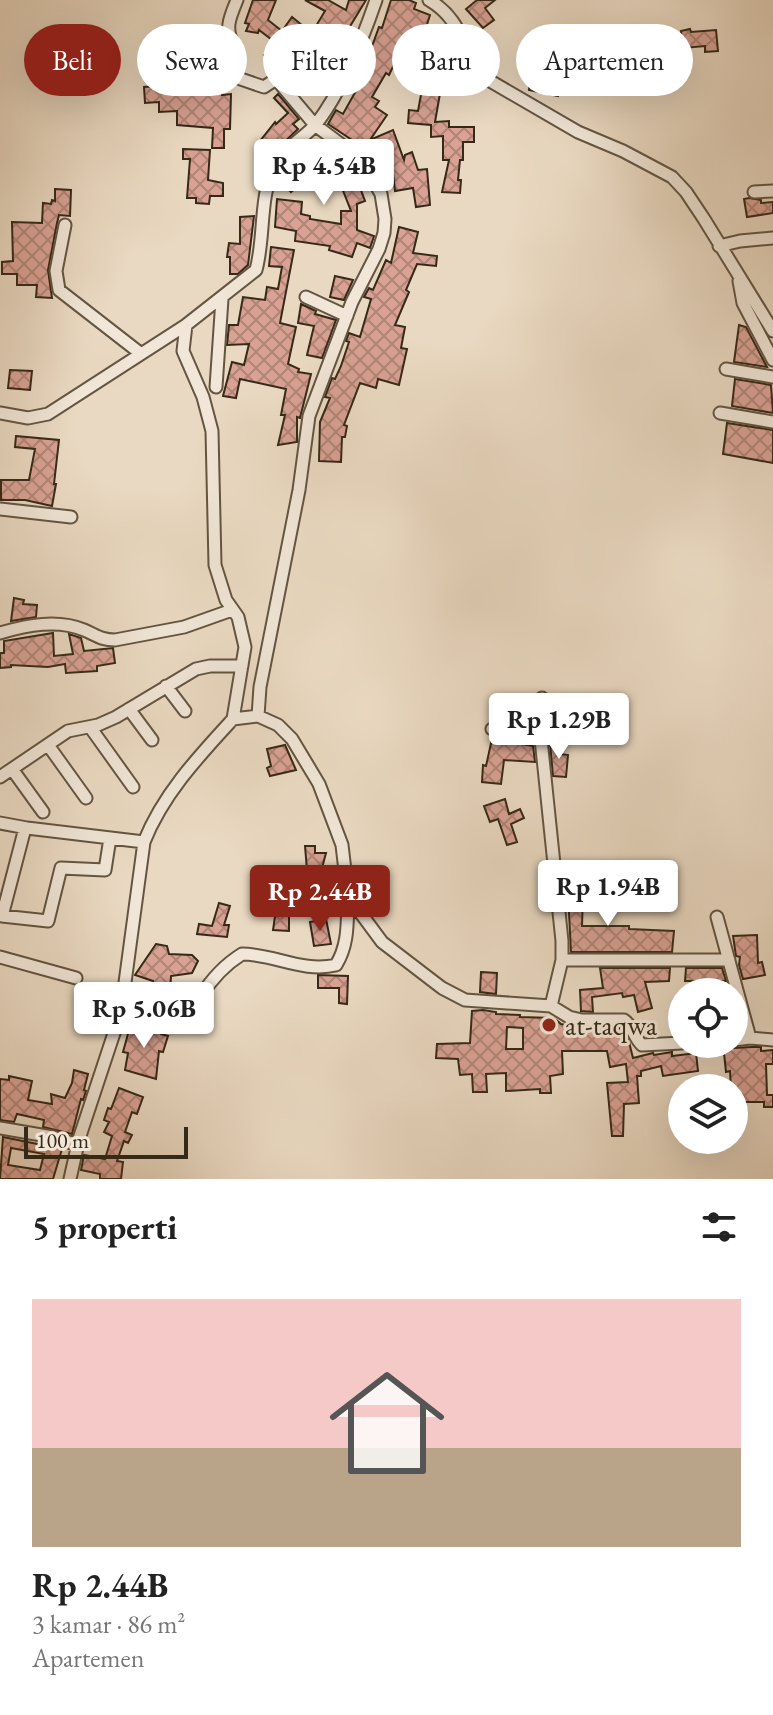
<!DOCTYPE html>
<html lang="id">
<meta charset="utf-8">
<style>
:root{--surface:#fff;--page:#f6f6f6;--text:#222;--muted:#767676;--accent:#8f2418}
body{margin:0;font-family:"EB Garamond",serif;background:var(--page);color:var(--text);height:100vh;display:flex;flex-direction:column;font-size:30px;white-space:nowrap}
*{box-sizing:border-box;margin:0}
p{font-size:26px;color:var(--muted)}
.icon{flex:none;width:44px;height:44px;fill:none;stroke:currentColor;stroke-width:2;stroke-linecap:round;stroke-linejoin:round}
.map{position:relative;height:1179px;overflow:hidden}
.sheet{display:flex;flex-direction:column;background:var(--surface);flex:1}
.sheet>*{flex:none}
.banner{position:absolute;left:24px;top:24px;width:726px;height:72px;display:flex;gap:16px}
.controls{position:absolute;left:668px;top:978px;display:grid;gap:16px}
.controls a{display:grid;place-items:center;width:80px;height:80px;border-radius:50%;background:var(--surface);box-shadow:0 8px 32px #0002;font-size:40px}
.scale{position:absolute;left:24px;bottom:20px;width:164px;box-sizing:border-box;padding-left:8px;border:4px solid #362917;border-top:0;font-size:22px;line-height:28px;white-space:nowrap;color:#362917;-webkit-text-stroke:6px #f1e6d7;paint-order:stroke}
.price{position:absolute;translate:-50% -68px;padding:0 18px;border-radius:8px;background:#fff;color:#222;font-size:26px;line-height:52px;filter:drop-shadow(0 2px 4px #0008)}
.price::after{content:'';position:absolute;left:50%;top:48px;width:24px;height:18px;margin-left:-12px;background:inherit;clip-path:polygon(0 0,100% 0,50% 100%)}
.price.active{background:var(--accent);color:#fff}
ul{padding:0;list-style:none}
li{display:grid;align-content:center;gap:16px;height:424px;padding:0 32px}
li span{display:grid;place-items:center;height:248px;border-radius:0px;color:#555}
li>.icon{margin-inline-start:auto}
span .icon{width:144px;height:144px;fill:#fffc;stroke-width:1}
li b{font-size:34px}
h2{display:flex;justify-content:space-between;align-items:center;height:96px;padding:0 32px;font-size:34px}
.tag{padding:0 28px;border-radius:36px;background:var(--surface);box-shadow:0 8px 32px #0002;font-size:28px;line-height:72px}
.tag.active{background:var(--accent);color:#fff}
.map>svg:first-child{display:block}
</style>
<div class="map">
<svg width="773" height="1179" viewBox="0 0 773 1179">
<defs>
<pattern id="building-cross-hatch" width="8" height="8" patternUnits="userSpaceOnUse" patternTransform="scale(2)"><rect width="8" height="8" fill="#d9a294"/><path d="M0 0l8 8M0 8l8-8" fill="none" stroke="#b18478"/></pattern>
</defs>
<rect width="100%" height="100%" fill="#ead9c2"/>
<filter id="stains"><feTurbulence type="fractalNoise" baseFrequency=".0025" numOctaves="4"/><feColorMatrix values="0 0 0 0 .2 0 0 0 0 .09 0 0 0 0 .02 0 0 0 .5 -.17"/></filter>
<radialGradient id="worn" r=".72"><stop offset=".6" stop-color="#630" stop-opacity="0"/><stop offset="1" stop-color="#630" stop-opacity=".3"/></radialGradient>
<path fill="url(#building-cross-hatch)" stroke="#362917" stroke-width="2" fill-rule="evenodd" d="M253 0H276L268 20 282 31 292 17 309 31 339 65 328 75 295 36 280 53 304 75 294 85 264 55 276 43 259 30 258 33 246 31 249 24 245 23Z
M305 0H328L346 10 349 0H366L346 33 351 36 344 48 313 31 325 11Z
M391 0H409L416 3 414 9 430 15 416 59 400 52 389 75 386 73 372 97 379 101 375 107 387 115 370 140 393 130 404 160 405 155 412 152 418 170 427 169 430 205 416 207 413 188 395 191 393 173 386 175 382 160 374 163 370 152 366 154 352 140 328 124 336 110 343 114 362 80 355 77 371 49 379 27 382 28Z
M477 0H495L485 8 494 20 483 28 466 9Z
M690 29 691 32 716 30 718 51 705 52V46L683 48 681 31Z
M204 38 212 39 208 69 221 71V74L189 70 184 73 183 80 189 86 223 91 222 95 231 94 230 129H224V148H212L213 128 177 125V111L159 112V102L145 103 144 87 157 86 159 62 197 64 198 51Z
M532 61 545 62 544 72 562 75 558 96 529 90Z
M423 84 441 88 435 122 449 121V127H474V142H463V160H460L458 180H461L460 193 442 192 449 160H443V136L431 137V125L408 123 409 110 418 111Z
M278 94 299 119 293 124 298 129 275 151 260 141 275 122 276 124 288 113 274 98Z
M326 144 337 158 348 180 356 177 365 201 357 204V230L374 236 370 248 357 243 352 257 329 250 330 246 295 241 296 231 275 227 277 199 302 202 301 214 310 216V219L341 224V211H351L338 178 332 181 330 176 318 185 310 175 291 192 282 182 302 164 301 162Z
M183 149 210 150 208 180 223 183V196H210L209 204 196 203V198H187L190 159H183Z
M55 189 71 190 70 216 59 215 57 223 48 270 52 298 36 297 37 285H17V274H2V262L13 261 12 222 42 223 43 203 51 204 52 200 55 201Z
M749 198 761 200V203L773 202V213L747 217 744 199Z
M254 216 248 265 238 274H230V257H227L229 243 240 244V217Z
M399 227 418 232 413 253 437 256 436 266 417 264 406 290 409 292 395 325 405 327 401 348 407 349 399 385 378 379 376 388 360 383 344 425 347 426 345 437H342L341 462 319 461 320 422 330 398 325 397 332 378 335 379 341 366 349 342 346 341 349 333 360 337 371 299 364 297 369 288 373 290 386 260 391 263Z
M271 247 294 250 280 323 296 327 288 364 299 369 298 372 311 374 300 418 297 417V442L278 445 285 415H281L286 389 240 379 236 398 223 396 232 362 244 365 249 344 227 345 229 325H238L243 297 265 300 267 287 278 289 282 267 269 266Z
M335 276 353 280 344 300 330 297Z
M301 304 316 311 315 314 336 320 322 358 307 355 314 326 298 323Z
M739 325 746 327 767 367 734 362Z
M10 370 32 371 30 390 8 388Z
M735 379 771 385 773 413 732 406Z
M727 423 773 430V463L723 454Z
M16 436 59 440 54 484H56L52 506 25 500H1V480H29L35 449 15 447Z
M14 598 24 600 23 604 37 605 36 617 11 621Z
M53 633 54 656 73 654 69 634 81 638 84 651 113 648 115 663 97 666V671L66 673 65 664 48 667 11 665V667L0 668V653H4V641Z
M525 695 534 698 526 720 533 721V729L503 723 505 718 516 720Z
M492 739 533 746 535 762 504 760 501 784 482 782 483 765 486 766Z
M550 743 561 744 560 754 568 755 566 777 553 776Z
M285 745 296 770 270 776 267 768 271 766 267 749Z
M505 799 509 814 520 809 524 818 511 824 517 842 507 845 498 819 490 822 484 806Z
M305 846H315V853H326L322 868 326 867V878L323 877 324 893 304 892 302 907 285 896 288 886H292V878L308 883V874L299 872 307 870Z
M577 873 578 882H603V894H583L582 926H629V929L674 931 672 952H571L568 893 564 874Z
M289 901V931L273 930 277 903Z
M219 903 230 906 224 925H229L227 937 197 934 199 924 212 926Z
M326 919 331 944 314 946 310 922Z
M757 935 758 963 762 962 765 975 743 979 739 965 740 957 736 956 733 936Z
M156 944 167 946 169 954 192 955 198 961 192 973 171 976 170 992 160 1004 168 1005 165 1012 150 1009 149 999 153 995V981L135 975Z
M600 968H670L669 981 645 982 652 1008 638 1012 634 995 623 997 622 993 592 997 593 1012 581 1011 580 990 603 988Z
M686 968H722L726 981H685Z
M481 972 497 973 496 994 480 992Z
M318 975 348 976 347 1004 339 1003V988H318Z
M483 1010 496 1012V1014L520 1015V1017L554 1018 561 1024 580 1028H621L629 1042 633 1058 653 1053 654 1055 672 1052V1056L696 1053 698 1071 663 1076 661 1066 641 1071V1076H637L639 1103 624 1104 623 1136H612L607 1083 628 1082 626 1064 610 1067 607 1051H562L563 1074 550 1076 551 1093H540V1089L506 1091V1073L486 1074 487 1092H473L472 1074 460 1075 458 1059 436 1058 437 1044 470 1043 472 1011ZM507 1027 523 1028V1049H506Z
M131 1023 162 1029 161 1034 168 1036 163 1052 159 1051 156 1079 125 1070 128 1053 123 1052Z
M723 1044 734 1048 752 1047H761V1051L773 1050V1064H766L767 1095H773V1107H764V1102H734V1088H731L730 1071 726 1072Z
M74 1070 88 1074 84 1090 86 1091 83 1100 81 1099 72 1134 43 1127 44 1120 17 1114 14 1122 0 1120V1079L9 1080V1076L32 1081 28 1100 52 1104 51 1094 65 1098 72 1083Z
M119 1088 143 1097 137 1114 132 1112 125 1132 132 1135 128 1143 124 1141 117 1161 123 1162 121 1179H100V1174L81 1170 84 1155 105 1159 112 1136 104 1132 109 1122 104 1120 108 1108 111 1109Z
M3 1137 62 1149 53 1179H0ZM11 1148 44 1154 40 1170 8 1165Z"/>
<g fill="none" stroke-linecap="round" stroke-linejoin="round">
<defs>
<path id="minor" d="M429 0C462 19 463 50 485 78L578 132 623 151 672 177 686 192 704 219 773 331
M234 45C224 29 230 17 237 0
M754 192 773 191
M65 225 56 271 59 290 140 353
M719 246 740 241 773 238
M739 281 743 303 773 360
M306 297 347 316
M186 325 183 351 203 397 212 431 215 565 226 600 238 617 245 647 233 719 258 716 260 687 299 490 309 416 352 302 379 249 384 233 385 219 381 194 366 167 355 155 315 125 276 79 264 87 229 75 227 83 191 78
M726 369 773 377
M216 387 222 299
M0 413 28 418 48 414 186 325 256 270C265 237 259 198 274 167 284 147 304 139 317 123 342 90 363 38 376 0
M720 413 773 422
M0 509 71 517
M0 633C27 625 58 619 84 630 96 635 101 640 115 640L184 627 232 610
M166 686 185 711
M129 709 152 740
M258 716 278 725 292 739 319 784 342 845 348 896 382 942 442 988 465 1000 551 1006 562 960V941L541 739 542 698
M90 727 133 787
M492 729 541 739
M48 745 86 798
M12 769 43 812
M0 777 68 731 98 725 116 717 196 669 210 666H242
M0 823 27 828 144 842
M25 828 2 916 48 921 61 868 105 870 110 838
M717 917 750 1038
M0 957 76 978
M562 960H729
M551 1006 569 1017 582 1020H624C633 1026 634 1038 642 1045L682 1043
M121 1012 185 1024C194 1017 195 1006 201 996 211 980 226 964 242 954 274 954 303 973 336 965 349 944 347 922 348 898
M734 1040 750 1038 773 1040
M0 1128 53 1137 78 1145
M70 1179 79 1139 121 1012 144 842C163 794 199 756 233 719"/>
</defs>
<use href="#minor" stroke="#635542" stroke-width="15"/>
<use href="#minor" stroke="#f1e6d7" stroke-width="11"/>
</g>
<circle fill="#8f2418" stroke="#f1e6d7" stroke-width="3" cx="549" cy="1025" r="8"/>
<g text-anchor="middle" stroke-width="6" stroke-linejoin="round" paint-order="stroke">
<g font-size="28" fill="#362917" stroke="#f1e6d7" text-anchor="start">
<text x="565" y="1035">at-taqwa</text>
</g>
</g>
<rect width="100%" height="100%" filter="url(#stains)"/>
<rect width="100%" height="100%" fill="url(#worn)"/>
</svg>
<div class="controls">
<a><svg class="icon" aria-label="locate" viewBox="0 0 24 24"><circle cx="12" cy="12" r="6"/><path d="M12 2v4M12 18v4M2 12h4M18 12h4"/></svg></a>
<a><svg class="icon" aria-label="layers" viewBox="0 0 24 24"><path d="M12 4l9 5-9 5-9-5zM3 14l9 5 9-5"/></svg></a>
</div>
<div class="scale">100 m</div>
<b class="price" style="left:324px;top:207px">Rp 4.54B</b>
<b class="price" style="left:559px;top:761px">Rp 1.29B</b>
<b class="price" style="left:608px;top:928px">Rp 1.94B</b>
<b class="price active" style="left:320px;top:933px">Rp 2.44B</b>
<b class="price" style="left:144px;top:1050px">Rp 5.06B</b>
<div class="banner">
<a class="tag active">Beli</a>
<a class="tag">Sewa</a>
<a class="tag">Filter</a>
<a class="tag">Baru</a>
<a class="tag">Apartemen</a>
</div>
</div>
<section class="sheet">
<h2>5 properti<svg class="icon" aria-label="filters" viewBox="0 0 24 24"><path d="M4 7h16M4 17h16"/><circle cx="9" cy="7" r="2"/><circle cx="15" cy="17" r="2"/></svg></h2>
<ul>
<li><span style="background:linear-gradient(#f6c9c9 60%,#b9a48a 0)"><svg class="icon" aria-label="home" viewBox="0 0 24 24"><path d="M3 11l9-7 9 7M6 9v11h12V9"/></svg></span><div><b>Rp 2.44B</b><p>3 kamar · 86 m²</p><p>Apartemen</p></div></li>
</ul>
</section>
